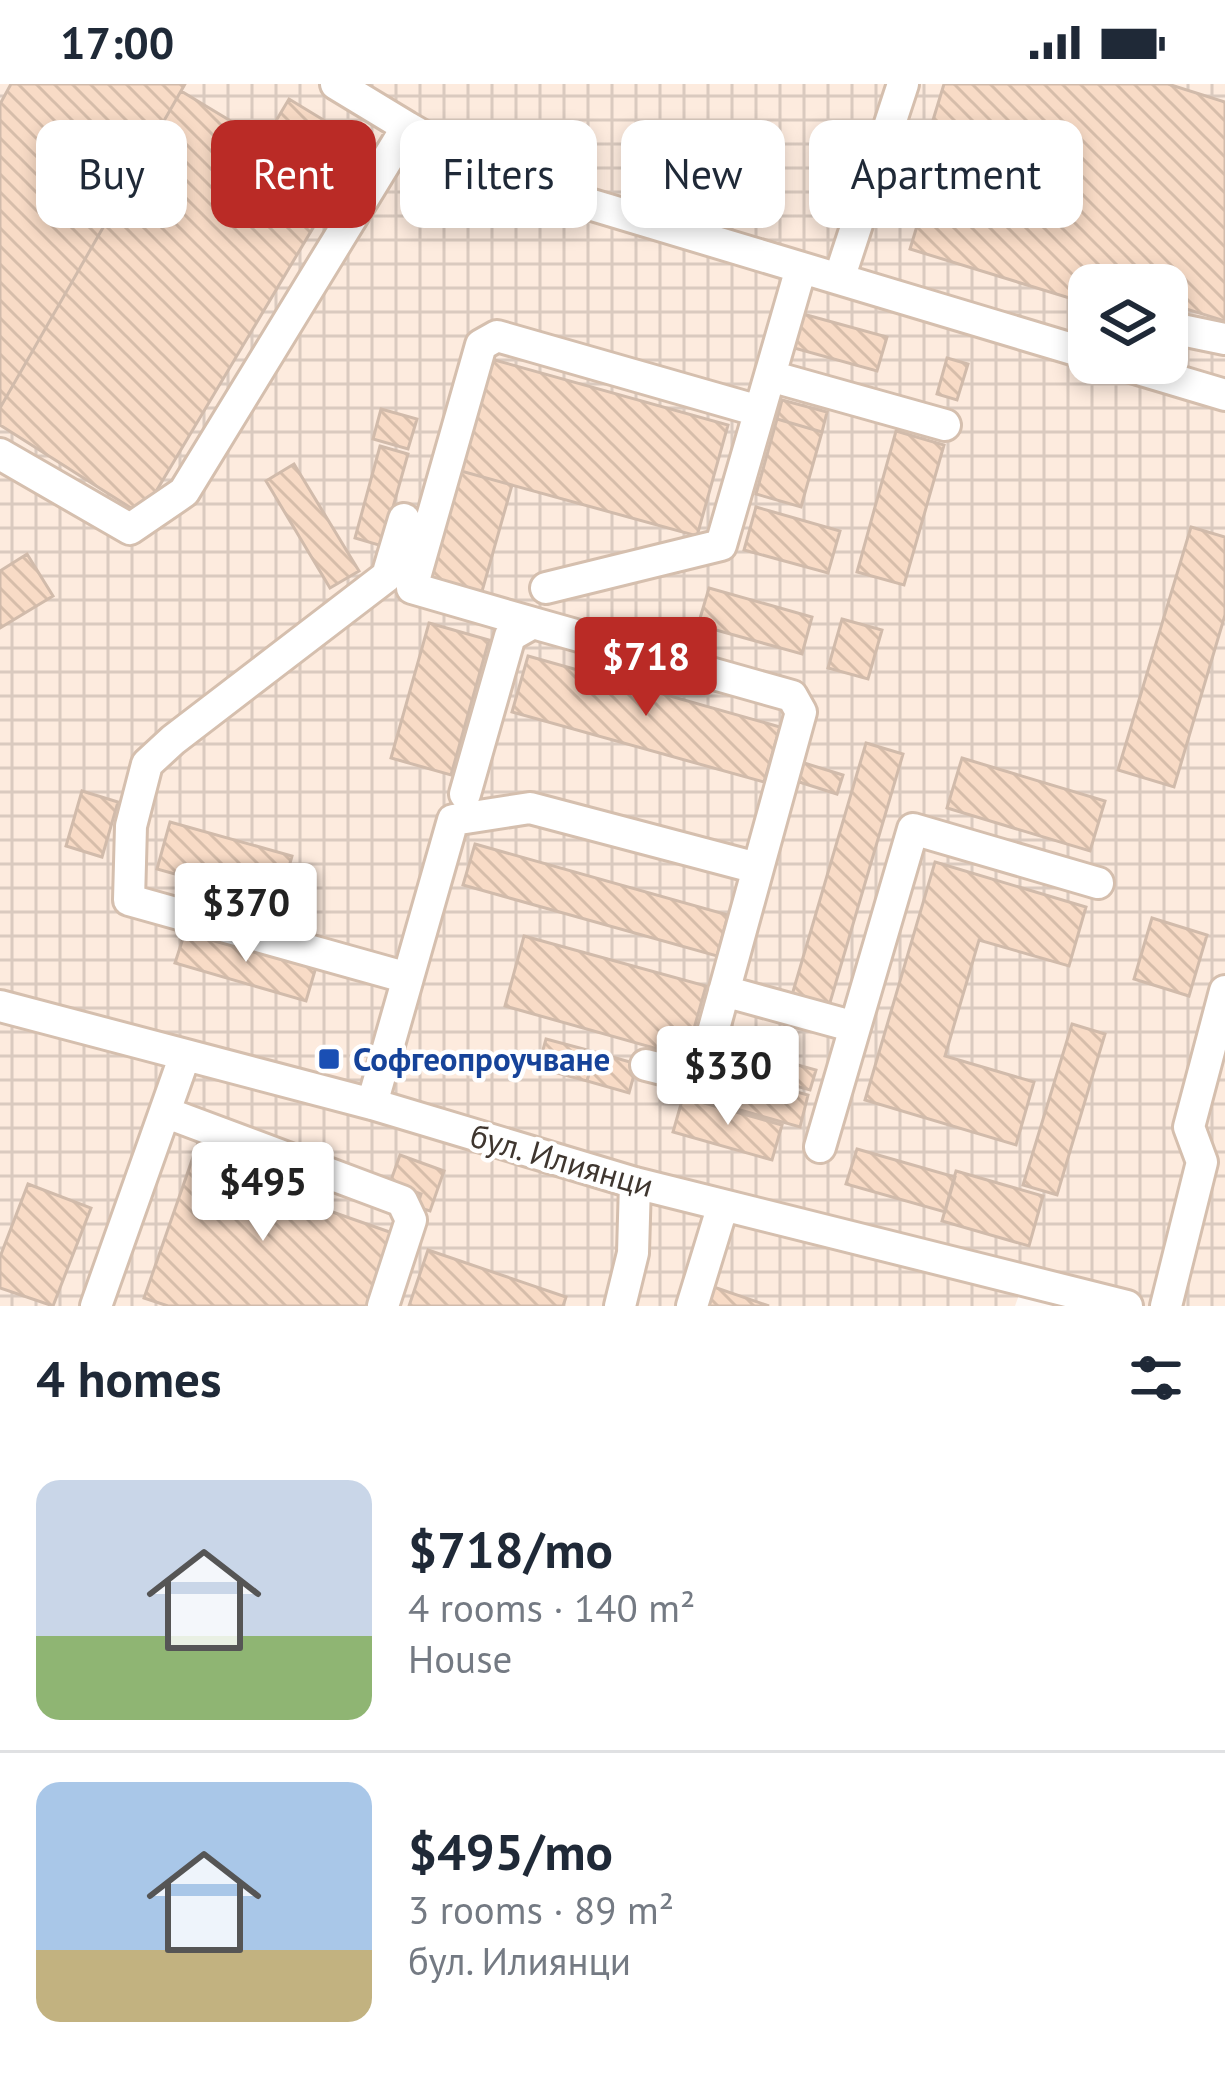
<!DOCTYPE html>
<meta charset="utf-8">
<style>
:root{--surface:#fff;--page:#f6f6f7;--text:#1f2937;--muted:#747a83;--line:#e0e1e3;--accent:#ba2b26}
body{margin:0;font-family:"PT Sans",sans-serif;background:var(--page);color:var(--text);height:100vh;display:flex;flex-direction:column;font-size:45px;white-space:nowrap}
*{box-sizing:border-box;margin:0}
p{font-size:39px;color:var(--muted)}
.icon{flex:none;width:66px;height:66px;fill:none;stroke:currentColor;stroke-width:2;stroke-linecap:round;stroke-linejoin:round}
.map{position:relative;height:1222px;overflow:hidden}
.panel{display:flex;flex-direction:column;background:var(--surface);flex:1}
.panel>*{flex:none}
.guide{position:absolute;left:36px;top:36px;width:1155px;height:108px;display:flex;gap:24px}
.tools{position:absolute;left:1068px;top:180px;display:grid;gap:24px}
.tools a{display:grid;place-items:center;width:120px;height:120px;border-radius:24px;background:var(--surface);box-shadow:0 6px 18px #0003;font-size:60px}
.price{position:absolute;translate:-50% -102px;padding:0 27px;border-radius:12px;background:#fff;color:#222;font-size:39px;line-height:78px;filter:drop-shadow(0 3px 6px #0008)}
.price::after{content:'';position:absolute;left:50%;top:72px;width:36px;height:27px;margin-left:-18px;background:inherit;clip-path:polygon(0 0,100% 0,50% 100%)}
.price.on{background:var(--accent);color:#fff}
ul{padding:0;list-style:none}
li{display:flex;align-items:center;gap:36px;height:300px;padding:0 36px}
li+li{border-top:3px solid var(--line)}
li span{display:grid;place-items:center;flex:none;width:336px;height:240px;border-radius:24px;color:#555}
li>.icon{margin-inline-start:auto}
span .icon{width:144px;height:144px;fill:#fffc;stroke-width:1}
li b{font-size:51px}
h2{display:flex;justify-content:space-between;align-items:center;height:144px;padding:0 36px;font-size:51px}
.pill{padding:0 42px;border-radius:24px;background:var(--surface);box-shadow:0 6px 18px #0003;font-size:42px;line-height:108px}
.pill.on{background:var(--accent);color:#fff}
.status{display:flex;justify-content:space-between;align-items:center;height:84px;padding:0 60px;background:var(--surface);direction:ltr}
.status svg{height:33px;fill:currentColor}
.map>svg:first-child{display:block}
</style>
<div class="status"><b>17:00</b><svg viewBox="0 0 49 12"><path d="M0 12V9h3v3zM5 12V6h3v6zM10 12V3h3v9zM15 12V0h3v12zM26 1h20v11H26zM47 4h2v5h-2z"/></svg></div>
<div class="map">
<svg width="1225" height="1222" viewBox="0 0 1225 1222">
<defs>
<pattern id="industrial-grid" width="8" height="8" patternUnits="userSpaceOnUse" patternTransform="scale(3)"><rect width="8" height="8" fill="#fdebde"/><path d="M0 4h8M4 0v8" fill="none" stroke="#dacabf"/></pattern>
<pattern id="building-back-hatch" width="6" height="6" patternUnits="userSpaceOnUse" patternTransform="scale(3)"><rect width="6" height="6" fill="#f8dbc6"/><path d="M-1 5l2 2M0 0l6 6M5-1l2 2" fill="none" stroke="#d6bdaa"/></pattern>
</defs>
<rect width="100%" height="100%" fill="#fef9f6"/>
<path fill="url(#industrial-grid)" fill-rule="evenodd" d="M0 0H1225V1222H1106L1020 1208 1015 1222H0ZM1089 201H1167V279H1089Z"/>
<path fill="url(#building-back-hatch)" stroke="#d1bbab" stroke-width="3" d="M11 0H185L0 324V20Z
M944 0H1168L1225 18V237L1167 219V201H1089V220L910 165 917 142 902 138Z
M181 7 264 57 289 15 363 60 142 431 0 341V324Z
M803 230 887 253 877 287 794 264Z
M947 274 968 280 957 316 937 310Z
M491 275 728 341 697 452 461 387Z
M782 316 827 328 822 348 777 335Z
M381 325 417 335 408 365 373 355Z
M777 335 822 348 801 423 756 410Z
M896 347 944 361 904 501 857 488Z
M380 362 408 370 382 462 355 454Z
M294 380 359 487 330 504 266 397Z
M461 387 512 401 481 511 430 497Z
M756 423 840 447 828 489 744 466Z
M1191 443 1225 453V531L1174 703 1118 686Z
M27 470 53 512 0 544V487Z
M709 504 812 533 802 570 698 541Z
M842 535 882 546 868 595 828 584Z
M429 539 489 556 451 691 391 674Z
M528 572 780 643 764 698 512 628Z
M866 659 903 670 829 922 792 911Z
M962 674 1105 717 1090 767 947 724Z
M801 678 843 691 837 710 796 697Z
M82 707 118 718 102 773 66 762Z
M170 738 292 772 279 819 157 785Z
M475 760 728 831 717 872 463 801Z
M935 778 1086 823 1069 882 979 856 945 972 1034 998 1016 1061 865 1016Z
M1152 834 1207 851 1189 912 1134 895Z
M186 845 316 883 306 917 175 879Z
M524 852 706 902 686 973 505 922Z
M1072 940 1105 950 1057 1111 1023 1101Z
M546 955 595 968 587 997 538 984Z
M595 968 637 980 629 1009 587 997Z
M783 977 816 986 810 1006 778 997Z
M721 987 808 1011 800 1043 712 1018Z
M683 1013 782 1041 772 1076 673 1048Z
M199 1056 272 1081 264 1104 401 1152 377 1222H168L144 1214Z
M857 1065 955 1093 945 1128 846 1100Z
M400 1071 444 1087 430 1127 417 1123 421 1110 390 1099Z
M956 1087 1043 1112 1029 1162 942 1137Z
M28 1100 91 1124 53 1222 0 1204V1173Z
M428 1166 566 1213 563 1222H409Z
M705 1200 769 1222H698Z"/>
<g fill="none" stroke-linecap="round" stroke-linejoin="round">
<defs>
<path id="minor" d="M407 43 478 84 519 99 1089 270
M839 195 903 0
M1167 243 1225 255
M1118 279 1225 311
M770 292 945 341
M0 370 130 445 184 408 407 43 336 0
M404 435 387 492 173 656 147 680 131 742 129 816 408 894
M546 504 721 461 801 184
M533 539 412 504 481 261 497 252 759 327
M465 710 510 552 533 539 792 612 801 628 713 948 690 982 666 986 646 981
M724 907 855 943
M0 922 372 1020 635 1099 1127 1222
M372 1020 453 736 530 724 757 784
M167 1029 402 1117 411 1136 383 1222
M820 1063 913 745 1098 799
M96 1222 185 971
M620 1222 633 1169 635 1099
M692 1222 723 1121
M1166 1222 1202 1078 1189 1043 1225 907"/>
</defs>
<use href="#minor" stroke="#d5bfae" stroke-width="36"/>
<use href="#minor" stroke="#fff" stroke-width="30"/>
</g>
<rect fill="#1a4fb4" stroke="#fff" stroke-width="4.5" x="317" y="963" width="24" height="24" rx="6"/>
<g text-anchor="middle" stroke-width="9" stroke-linejoin="round" paint-order="stroke">
<g font-size="33" font-weight="bold" fill="#164399" stroke="#fff" text-anchor="start">
<text x="353" y="987">Софгеопроучване</text>
</g>
<g font-size="33" fill="#3f362f" stroke="#fff">
<text transform="translate(562 1076) rotate(16)" y="12">бул. Илиянци</text>
</g>
</g>
</svg>
<div class="tools">
<a><svg class="icon" aria-label="layers" viewBox="0 0 24 24"><path d="M12 4l9 5-9 5-9-5zM3 14l9 5 9-5"/></svg></a>
</div>
<b class="price on" style="left:646px;top:635px">$718</b>
<b class="price" style="left:246px;top:881px">$370</b>
<b class="price" style="left:728px;top:1044px">$330</b>
<b class="price" style="left:263px;top:1160px">$495</b>
<div class="guide">
<a class="pill">Buy</a>
<a class="pill on">Rent</a>
<a class="pill">Filters</a>
<a class="pill">New</a>
<a class="pill">Apartment</a>
</div>
</div>
<section class="panel">
<h2>4 homes<svg class="icon" aria-label="filters" viewBox="0 0 24 24"><path d="M4 7h16M4 17h16"/><circle cx="9" cy="7" r="2"/><circle cx="15" cy="17" r="2"/></svg></h2>
<ul>
<li><span style="background:linear-gradient(#c9d6e8 65%,#8fb573 0)"><svg class="icon" aria-label="home" viewBox="0 0 24 24"><path d="M3 11l9-7 9 7M6 9v11h12V9"/></svg></span><div><b>$718/mo</b><p>4 rooms · 140 m²</p><p>House</p></div></li>
<li><span style="background:linear-gradient(#a9c7e8 70%,#c2b280 0)"><svg class="icon" aria-label="home" viewBox="0 0 24 24"><path d="M3 11l9-7 9 7M6 9v11h12V9"/></svg></span><div><b>$495/mo</b><p>3 rooms · 89 m²</p><p>бул. Илиянци</p></div></li>
</ul>
</section>
